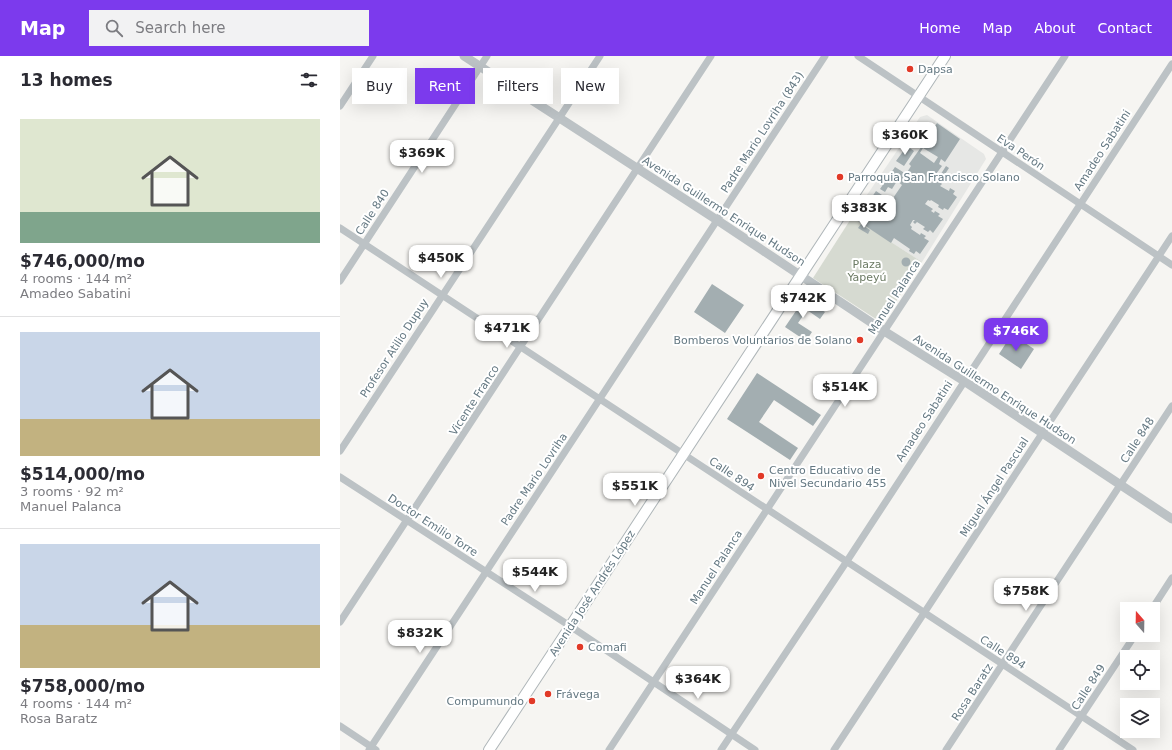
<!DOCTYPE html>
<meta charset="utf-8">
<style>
:root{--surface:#fff;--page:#f2f2f3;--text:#2b2b33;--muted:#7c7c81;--line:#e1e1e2;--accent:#7c3aed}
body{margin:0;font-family:"DejaVu Sans",sans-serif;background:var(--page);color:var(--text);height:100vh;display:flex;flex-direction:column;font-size:15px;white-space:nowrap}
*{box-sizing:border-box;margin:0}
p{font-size:13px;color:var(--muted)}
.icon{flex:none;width:22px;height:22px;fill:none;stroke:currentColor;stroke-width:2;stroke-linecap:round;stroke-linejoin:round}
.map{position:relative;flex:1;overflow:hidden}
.panel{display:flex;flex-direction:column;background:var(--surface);width:340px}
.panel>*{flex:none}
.hud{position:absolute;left:12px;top:12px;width:380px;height:36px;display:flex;gap:8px}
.needle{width:26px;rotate:340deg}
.tools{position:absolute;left:780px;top:546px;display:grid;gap:8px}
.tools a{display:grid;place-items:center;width:40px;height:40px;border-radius:0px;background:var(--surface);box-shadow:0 4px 16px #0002;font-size:20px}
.price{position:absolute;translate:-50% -34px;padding:0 9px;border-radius:8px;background:#fff;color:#222;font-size:13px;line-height:26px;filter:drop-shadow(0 1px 2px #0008)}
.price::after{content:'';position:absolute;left:50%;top:24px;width:12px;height:9px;margin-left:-6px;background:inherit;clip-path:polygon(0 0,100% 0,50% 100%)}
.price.active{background:var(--accent);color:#fff}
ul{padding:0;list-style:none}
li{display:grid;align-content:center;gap:8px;height:212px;padding:0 20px}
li+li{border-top:1px solid var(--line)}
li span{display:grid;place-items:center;height:124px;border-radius:0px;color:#555}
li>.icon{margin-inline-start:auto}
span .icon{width:72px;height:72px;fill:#fffc;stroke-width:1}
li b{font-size:17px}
h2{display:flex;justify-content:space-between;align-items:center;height:48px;padding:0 20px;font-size:17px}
.tag{padding:0 14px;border-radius:0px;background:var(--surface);box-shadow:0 4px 16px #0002;font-size:14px;line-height:36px}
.tag.active{background:var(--accent);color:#fff}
header{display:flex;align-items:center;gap:24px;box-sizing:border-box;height:56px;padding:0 20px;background:var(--accent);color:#fff}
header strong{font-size:19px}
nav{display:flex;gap:22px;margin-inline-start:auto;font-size:14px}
.search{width:280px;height:36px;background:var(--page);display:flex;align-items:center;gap:10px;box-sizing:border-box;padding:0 14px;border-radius:0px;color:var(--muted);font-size:15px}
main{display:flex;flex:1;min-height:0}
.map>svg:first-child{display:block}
</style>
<header>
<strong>Map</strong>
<div class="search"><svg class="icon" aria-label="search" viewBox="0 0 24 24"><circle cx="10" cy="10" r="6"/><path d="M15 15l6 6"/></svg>Search here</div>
<nav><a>Home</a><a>Map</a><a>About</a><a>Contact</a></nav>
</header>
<main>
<section class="panel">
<h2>13 homes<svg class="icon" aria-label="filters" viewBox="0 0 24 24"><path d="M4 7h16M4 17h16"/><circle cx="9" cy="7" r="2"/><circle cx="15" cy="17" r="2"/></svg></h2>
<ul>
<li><span style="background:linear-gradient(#dfe7d0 75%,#7fa58c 0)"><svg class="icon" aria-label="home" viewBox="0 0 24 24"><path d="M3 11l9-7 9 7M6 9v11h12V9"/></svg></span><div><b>$746,000/mo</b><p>4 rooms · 144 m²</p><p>Amadeo Sabatini</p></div></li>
<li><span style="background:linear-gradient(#c9d6e8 70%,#c2b280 0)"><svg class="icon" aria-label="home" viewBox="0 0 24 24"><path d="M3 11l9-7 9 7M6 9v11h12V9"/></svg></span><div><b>$514,000/mo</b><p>3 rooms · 92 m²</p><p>Manuel Palanca</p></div></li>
<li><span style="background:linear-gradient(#c9d6e8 65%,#c2b280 0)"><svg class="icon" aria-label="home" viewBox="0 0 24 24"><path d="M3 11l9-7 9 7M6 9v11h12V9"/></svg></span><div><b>$758,000/mo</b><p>4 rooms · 144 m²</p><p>Rosa Baratz</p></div></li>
</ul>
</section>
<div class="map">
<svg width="832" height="694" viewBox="0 0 832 694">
<rect width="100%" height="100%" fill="#f6f5f2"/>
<path fill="#e6e7e5" d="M587 59 644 98 646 103 582 206 512 161 580 61Z"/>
<path fill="#d6dad1" d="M512 161 582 206 542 267 473 222Z"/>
<path fill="#a3aeb1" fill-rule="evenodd" d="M597 67 620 83 605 106 601 103 599 108 602 110 593 122 597 124 606 110 609 112 600 126 602 128 600 130 609 135 610 132 615 135 613 138 617 141 608 154 604 152 603 154 598 151 599 149 591 144 590 145 588 144 585 148 593 153 591 155 594 157 595 155 600 158 598 160 603 163 593 177 590 174 588 176 583 173 585 171 577 166 575 168 573 166 575 164H573L570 169 572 171 571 173 580 179 581 177 586 180 584 182 589 185 580 198 576 195 574 198 569 195 570 193 554 182 551 187 515 163 518 158 519 160 536 135 551 145 562 129 557 125 552 133 548 131 545 136 540 133 555 111 566 118 571 110 569 108 587 83 586 82 590 75 591 76ZM583 92 598 101 594 107 580 97Z
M567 90 574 95 564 110 556 105Z
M521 168 530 174 528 178 518 172Z
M561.5 206a4.5 4.5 0 1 1 9 0a4.5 4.5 0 1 1-9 0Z
M372 228 404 249 385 277 354 256Z
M468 245 485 256 480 263 467 254 458 267 472 276 466 285 445 271 462 246Z
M672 278 694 293 681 313 659 298Z
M417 317 481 359 473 370 434 344 419 366 458 392 450 404 387 363Z"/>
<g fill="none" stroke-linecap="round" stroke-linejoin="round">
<defs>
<path id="secondary" d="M149 694 605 0"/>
</defs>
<use href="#secondary" stroke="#afb6b9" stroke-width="12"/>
<path stroke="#bcc2c5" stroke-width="7" d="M518 0 832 209
M0 50 33 0
M0 172 793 694
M0 225 147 0
M0 395 260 0
M0 421 230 570 415 694
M812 553 832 522
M0 566 371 0
M0 670 36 694
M29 694 485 0
M269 694 725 0
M381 694 507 505 832 8
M494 694 832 180
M606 694 832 350
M719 694 795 579"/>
<path stroke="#bcc2c5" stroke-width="9" d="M124 0 377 164 544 275 624 325 832 463"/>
<use href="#secondary" stroke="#fff" stroke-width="10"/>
</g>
<g fill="#e13927" stroke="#fff" stroke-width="1.5">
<circle cx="570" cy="13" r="4"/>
<circle cx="500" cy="121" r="4"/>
<circle cx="520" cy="284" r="4"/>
<circle cx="421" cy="420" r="4"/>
<circle cx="240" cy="591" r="4"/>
<circle cx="208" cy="638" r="4"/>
<circle cx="192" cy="645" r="4"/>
</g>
<g text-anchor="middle" stroke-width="4" stroke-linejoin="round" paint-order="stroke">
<g font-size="11" fill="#657983" stroke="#fff" text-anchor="start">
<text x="578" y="17">Dapsa</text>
<text x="508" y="125">Parroquia San Francisco Solano</text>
<text x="512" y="288" text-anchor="end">Bomberos Voluntarios de Solano</text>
<text x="429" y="418">Centro Educativo de<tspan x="429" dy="13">Nivel Secundario 455</tspan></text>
<text x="248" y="595">Comafi</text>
<text x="216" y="642">Frávega</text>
<text x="184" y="649" text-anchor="end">Compumundo</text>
</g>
<g font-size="11" fill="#657983" stroke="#fff">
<text transform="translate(422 76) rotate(-57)" y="4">Padre Mario Lovriha (843)</text>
<text transform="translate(762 94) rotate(-57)" y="4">Amadeo Sabatini</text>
<text transform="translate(681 96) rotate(34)" y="4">Eva Perón</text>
<text transform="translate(384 155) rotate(33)" y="4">Avenida Guillermo Enrique Hudson</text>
<text transform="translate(32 156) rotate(-57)" y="4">Calle 840</text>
<text transform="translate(554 241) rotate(-57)" y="4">Manuel Palanca</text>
<text transform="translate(54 292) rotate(-57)" y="4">Profesor Atilio Dupuy</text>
<text transform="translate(655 333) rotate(33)" y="4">Avenida Guillermo Enrique Hudson</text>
<text transform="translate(134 344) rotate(-57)" y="4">Vicente Franco</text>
<text transform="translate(584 365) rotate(-57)" y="4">Amadeo Sabatini</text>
<text transform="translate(797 384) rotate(-57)" y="4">Calle 848</text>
<text transform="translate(392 418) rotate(34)" y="4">Calle 894</text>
<text transform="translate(194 423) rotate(-56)" y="4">Padre Mario Lovriha</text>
<text transform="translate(654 431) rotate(-57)" y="4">Miguel Ángel Pascual</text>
<text transform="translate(93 469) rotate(33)" y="4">Doctor Emilio Torre</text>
<text transform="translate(376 511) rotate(-57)" y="4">Manuel Palanca</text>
<text transform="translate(252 537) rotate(-57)" y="4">Avenida José Andrés López</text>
<text transform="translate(663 596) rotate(33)" y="4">Calle 894</text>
<text transform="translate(748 631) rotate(-57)" y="4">Calle 849</text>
<text transform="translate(632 636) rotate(-57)" y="4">Rosa Baratz</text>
</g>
<g font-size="11" fill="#6b7a63" stroke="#fff">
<text x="527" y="212">Plaza<tspan x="527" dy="13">Yapeyú</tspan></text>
</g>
</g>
</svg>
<div class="tools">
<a><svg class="needle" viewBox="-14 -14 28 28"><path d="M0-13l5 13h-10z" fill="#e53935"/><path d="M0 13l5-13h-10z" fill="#7c7c81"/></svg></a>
<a><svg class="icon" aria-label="locate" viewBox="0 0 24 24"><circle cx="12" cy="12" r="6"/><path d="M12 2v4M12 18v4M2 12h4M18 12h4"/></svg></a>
<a><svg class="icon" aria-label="layers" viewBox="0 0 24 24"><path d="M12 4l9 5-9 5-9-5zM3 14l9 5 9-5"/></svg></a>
</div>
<b class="price" style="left:565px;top:100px">$360K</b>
<b class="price" style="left:82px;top:118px">$369K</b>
<b class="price" style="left:524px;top:173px">$383K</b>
<b class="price" style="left:101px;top:223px">$450K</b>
<b class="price" style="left:463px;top:263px">$742K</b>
<b class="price" style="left:167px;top:293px">$471K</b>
<b class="price active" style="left:676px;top:296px">$746K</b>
<b class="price" style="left:505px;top:352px">$514K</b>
<b class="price" style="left:295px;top:451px">$551K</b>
<b class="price" style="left:195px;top:537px">$544K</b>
<b class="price" style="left:686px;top:556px">$758K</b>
<b class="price" style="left:80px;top:598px">$832K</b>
<b class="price" style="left:358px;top:644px">$364K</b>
<div class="hud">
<a class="tag">Buy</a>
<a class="tag active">Rent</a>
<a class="tag">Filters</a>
<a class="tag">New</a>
</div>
</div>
</main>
